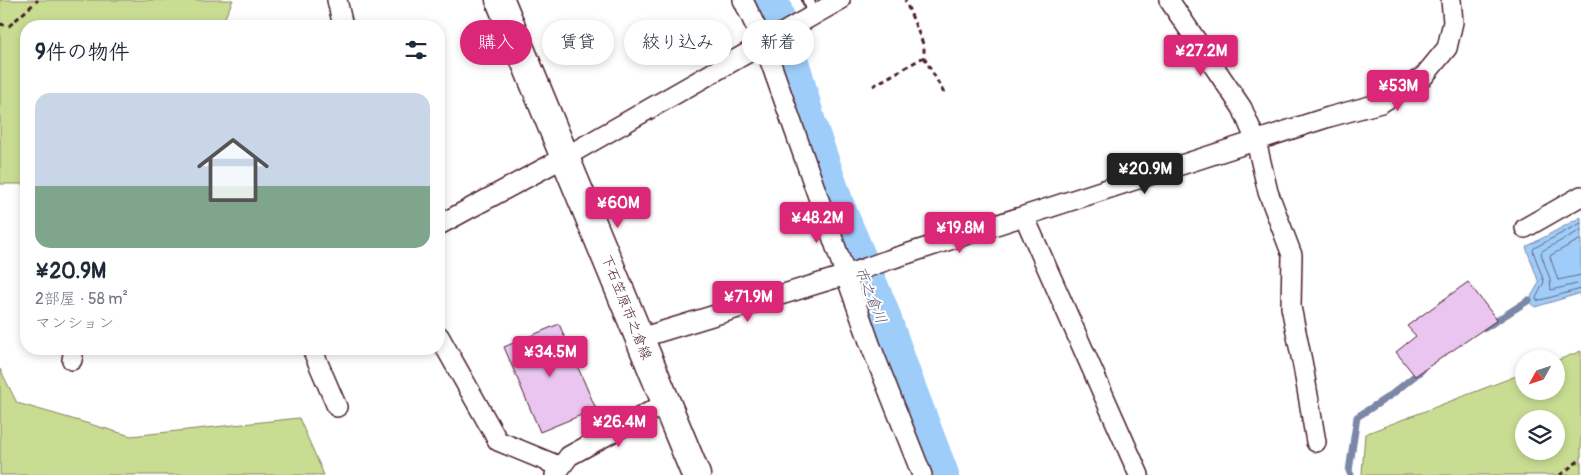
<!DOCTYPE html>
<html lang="ja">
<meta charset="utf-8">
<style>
:root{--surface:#fff;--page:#f2f2f3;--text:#1f2937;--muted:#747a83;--line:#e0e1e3;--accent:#db2777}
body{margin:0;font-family:Pangolin,"Klee One",sans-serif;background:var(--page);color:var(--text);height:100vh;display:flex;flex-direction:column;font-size:19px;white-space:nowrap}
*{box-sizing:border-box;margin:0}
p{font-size:16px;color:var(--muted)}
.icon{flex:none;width:28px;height:28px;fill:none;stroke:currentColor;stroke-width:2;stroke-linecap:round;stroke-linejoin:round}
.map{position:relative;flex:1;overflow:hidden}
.sheet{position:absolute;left:20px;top:20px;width:425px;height:335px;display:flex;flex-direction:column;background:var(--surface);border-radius:20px;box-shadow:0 2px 8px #0003}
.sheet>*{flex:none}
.banner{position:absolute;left:460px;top:20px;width:475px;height:45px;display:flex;gap:10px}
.needle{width:32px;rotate:230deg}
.buttons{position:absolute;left:1515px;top:350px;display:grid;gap:10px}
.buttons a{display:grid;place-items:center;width:50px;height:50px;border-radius:50%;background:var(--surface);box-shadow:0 2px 8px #0003;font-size:25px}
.price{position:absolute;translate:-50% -42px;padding:0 11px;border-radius:5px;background:var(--accent);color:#fff;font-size:16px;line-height:32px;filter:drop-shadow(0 1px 2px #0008)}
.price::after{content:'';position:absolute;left:50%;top:30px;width:15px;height:11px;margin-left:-8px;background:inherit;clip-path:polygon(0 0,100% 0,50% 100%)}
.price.on{background:#222;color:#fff}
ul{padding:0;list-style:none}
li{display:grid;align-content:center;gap:10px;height:265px;padding:0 15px}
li+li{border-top:1px solid var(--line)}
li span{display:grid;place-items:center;height:155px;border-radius:15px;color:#555}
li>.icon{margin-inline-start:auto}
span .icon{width:90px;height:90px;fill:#fffc;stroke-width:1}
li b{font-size:21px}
h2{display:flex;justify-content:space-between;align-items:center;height:60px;padding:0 15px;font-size:21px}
.chip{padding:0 18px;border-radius:22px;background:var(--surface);box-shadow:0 2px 8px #0003;font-size:18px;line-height:45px}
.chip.on{background:var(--accent);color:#fff}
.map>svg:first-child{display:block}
</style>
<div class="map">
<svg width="1581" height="475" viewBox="0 0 1581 475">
<rect width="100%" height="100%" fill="#fff"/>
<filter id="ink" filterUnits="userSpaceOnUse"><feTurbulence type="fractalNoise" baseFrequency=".02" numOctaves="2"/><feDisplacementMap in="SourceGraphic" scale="10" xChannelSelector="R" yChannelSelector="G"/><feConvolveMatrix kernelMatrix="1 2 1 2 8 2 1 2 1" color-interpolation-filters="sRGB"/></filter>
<g filter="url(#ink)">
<path fill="#c8dd92" stroke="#897e5e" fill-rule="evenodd" d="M0 0H233L221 26H26V184H0Z
M1581 351V475H1363L1362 473 1365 434 1524 373V391H1556V361ZM1524 419H1556V451H1524Z
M0 369 17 403 131 436 299 418 324 475H0Z"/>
<path fill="#9ecdfa" stroke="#7c87a7" d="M1581 217V293L1535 307 1529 300 1539 283 1526 247Z"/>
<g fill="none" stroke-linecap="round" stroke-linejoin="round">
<path stroke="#6c657e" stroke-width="1" d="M1581 223 1534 248 1533 251 1544 282 1536 298 1537 301 1581 289
M1581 230 1542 251 1541 254 1550 279 1551 290 1581 283
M1581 239 1551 255 1550 257 1558 280 1581 275"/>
<path stroke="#7c87a7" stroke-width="7" d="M1485 328 1529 300
M1351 475 1349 471 1357 417 1391 395 1422 370"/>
<path stroke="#9ecdfa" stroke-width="40" d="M769 0 792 72 806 123 836 210 878 309 901 375 939 475"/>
</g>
<path fill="#e9c5f0" stroke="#4a1f2b" d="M1468 282 1497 320 1415 376 1396 352 1416 336 1407 326Z
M559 324 596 409 540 432 504 347Z"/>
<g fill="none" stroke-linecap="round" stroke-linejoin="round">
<defs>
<path id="service" d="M808 0 815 14"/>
<path id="minor" d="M337 0 343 26
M743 0 764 44 870 344 922 475
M1169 0 1242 108 1256 141 1268 192 1292 255 1291 307 1303 366 1316 442
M1024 216 1139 475
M439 225 565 157 840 0
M1525 228 1581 196
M439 336 498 441 561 467
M640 338 846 275 885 261 1329 117 1381 103 1424 76 1447 48 1453 22 1451 0
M312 349 337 407
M72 360 74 349
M555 475 569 456 666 403"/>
<path id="secondary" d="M500 0 696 475"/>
</defs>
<use href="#service" stroke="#4a1f2b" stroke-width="14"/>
<use href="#minor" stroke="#4a1f2b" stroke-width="22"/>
<use href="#secondary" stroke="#4a1f2b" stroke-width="31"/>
<path stroke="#4a1f2b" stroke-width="3" stroke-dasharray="5 4" stroke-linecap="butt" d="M0 24 9 26 38 0
M924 57 945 95
M873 86 924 57V46L905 0
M1560 475 1581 459"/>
<use href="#service" stroke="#fff" stroke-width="10"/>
<use href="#minor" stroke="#fff" stroke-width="19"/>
<use href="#secondary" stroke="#fff" stroke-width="28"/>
</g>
</g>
<g text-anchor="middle" stroke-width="4" stroke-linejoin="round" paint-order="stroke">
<g font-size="14" fill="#4a1f2b" stroke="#fff">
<text transform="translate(627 307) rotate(68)" y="5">下石笠原市之倉線</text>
</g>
<g font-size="15" font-style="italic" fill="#635369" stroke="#fff">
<text transform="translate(871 295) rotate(68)" y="5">市之倉川</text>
</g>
</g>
</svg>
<div class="buttons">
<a><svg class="needle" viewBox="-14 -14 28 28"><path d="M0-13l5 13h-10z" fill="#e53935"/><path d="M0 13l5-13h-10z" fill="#747a83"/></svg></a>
<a><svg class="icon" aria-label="layers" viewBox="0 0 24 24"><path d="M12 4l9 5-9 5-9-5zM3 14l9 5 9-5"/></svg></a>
</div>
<b class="price" style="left:1201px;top:77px">¥27.2M</b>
<b class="price" style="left:1398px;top:112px">¥53M</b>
<b class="price on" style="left:1145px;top:195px">¥20.9M</b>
<b class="price" style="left:618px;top:229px">¥60M</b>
<b class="price" style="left:817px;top:244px">¥48.2M</b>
<b class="price" style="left:960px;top:254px">¥19.8M</b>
<b class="price" style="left:748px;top:323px">¥71.9M</b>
<b class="price" style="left:550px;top:378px">¥34.5M</b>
<b class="price" style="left:619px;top:448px">¥26.4M</b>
<div class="banner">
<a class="chip on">購入</a>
<a class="chip">賃貸</a>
<a class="chip">絞り込み</a>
<a class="chip">新着</a>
</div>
<section class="sheet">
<h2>9件の物件<svg class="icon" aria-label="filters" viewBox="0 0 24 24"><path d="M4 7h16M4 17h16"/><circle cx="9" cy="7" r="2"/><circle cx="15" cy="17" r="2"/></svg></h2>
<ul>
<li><span style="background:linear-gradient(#c9d6e8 60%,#7fa58c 0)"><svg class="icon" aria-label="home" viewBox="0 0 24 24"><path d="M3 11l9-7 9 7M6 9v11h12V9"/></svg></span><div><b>¥20.9M</b><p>2部屋 · 58 m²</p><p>マンション</p></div></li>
</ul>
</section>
</div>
